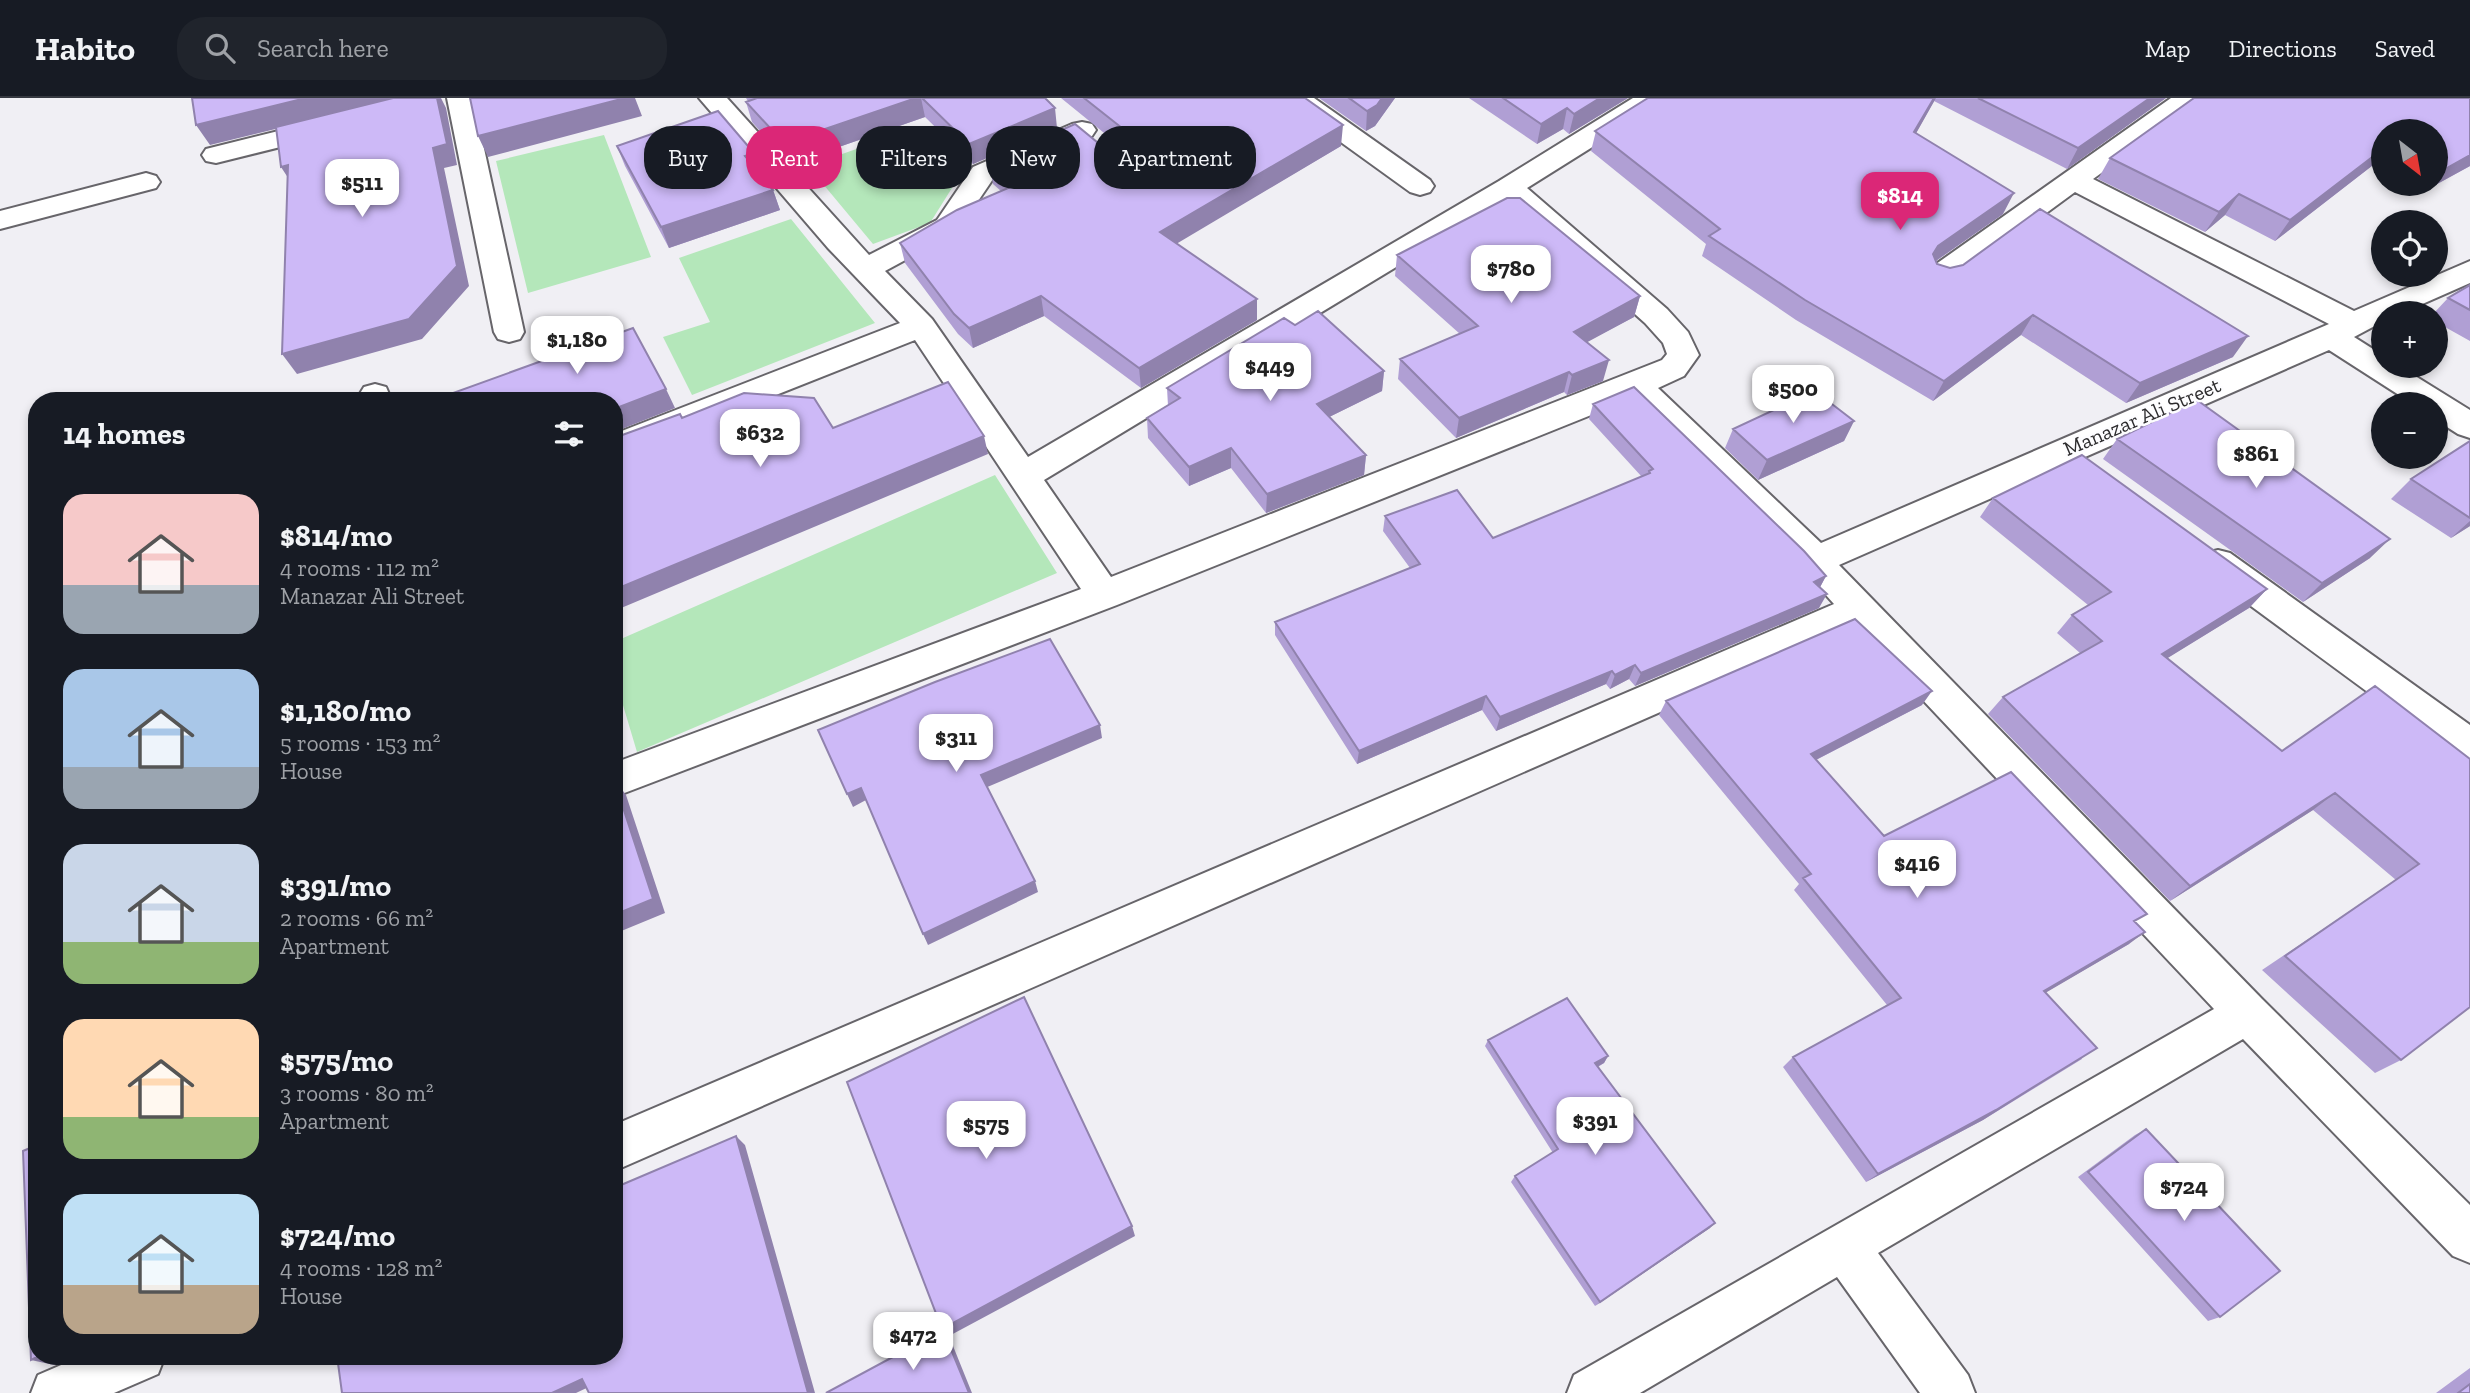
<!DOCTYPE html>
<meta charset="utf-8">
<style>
:root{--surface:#171b24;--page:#20242c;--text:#f1f3f6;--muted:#9ea1a6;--line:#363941;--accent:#db2777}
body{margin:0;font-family:"Zilla Slab",serif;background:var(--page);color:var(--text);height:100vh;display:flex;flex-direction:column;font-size:26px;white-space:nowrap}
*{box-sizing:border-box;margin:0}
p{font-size:23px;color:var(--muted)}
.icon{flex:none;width:38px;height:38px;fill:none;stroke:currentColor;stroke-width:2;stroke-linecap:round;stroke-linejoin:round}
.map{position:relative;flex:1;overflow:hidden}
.side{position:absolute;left:28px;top:294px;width:595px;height:973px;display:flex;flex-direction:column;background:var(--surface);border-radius:28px;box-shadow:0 4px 10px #0003}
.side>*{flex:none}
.banner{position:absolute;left:644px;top:28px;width:665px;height:63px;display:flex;gap:14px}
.needle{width:46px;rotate:149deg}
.controls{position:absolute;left:2371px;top:21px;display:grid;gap:14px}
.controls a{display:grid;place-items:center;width:77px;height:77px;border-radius:50%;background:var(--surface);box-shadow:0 4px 10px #0003;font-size:35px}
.price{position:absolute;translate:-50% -60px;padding:0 16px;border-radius:14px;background:#fff;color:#222;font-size:23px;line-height:46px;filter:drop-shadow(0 2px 4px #0008)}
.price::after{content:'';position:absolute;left:50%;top:42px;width:21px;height:16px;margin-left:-10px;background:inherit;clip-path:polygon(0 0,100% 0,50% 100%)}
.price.selected{background:var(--accent);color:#fff}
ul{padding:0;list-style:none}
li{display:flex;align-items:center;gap:21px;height:175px;padding:0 35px}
li span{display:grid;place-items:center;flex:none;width:196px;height:140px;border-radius:21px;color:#555}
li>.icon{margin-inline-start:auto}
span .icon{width:84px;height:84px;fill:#fffc;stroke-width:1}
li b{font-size:30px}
h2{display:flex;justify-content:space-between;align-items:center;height:84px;padding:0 35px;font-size:30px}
.pill{padding:0 24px;border-radius:28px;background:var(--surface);box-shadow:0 4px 10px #0003;font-size:24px;line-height:63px}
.pill.selected{background:var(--accent);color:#fff}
header{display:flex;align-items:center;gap:42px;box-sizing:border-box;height:98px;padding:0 35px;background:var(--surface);border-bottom:2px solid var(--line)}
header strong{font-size:33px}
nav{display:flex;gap:38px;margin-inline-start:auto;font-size:24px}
.search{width:490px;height:63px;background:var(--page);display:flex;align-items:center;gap:18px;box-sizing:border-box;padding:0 24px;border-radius:28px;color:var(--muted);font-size:26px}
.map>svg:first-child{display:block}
</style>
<header>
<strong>Habito</strong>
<div class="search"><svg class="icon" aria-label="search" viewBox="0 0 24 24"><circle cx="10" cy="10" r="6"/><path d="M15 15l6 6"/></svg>Search here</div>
<nav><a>Map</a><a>Directions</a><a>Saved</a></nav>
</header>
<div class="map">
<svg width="2470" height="1295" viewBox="0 0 2470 1295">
<rect width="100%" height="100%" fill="#f0eff4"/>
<path fill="#b4e7ba" d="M919 29 962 74 930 125 873 146 808 68Z
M604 37 651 159 528 195 496 63Z
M791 121 875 225 692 297 663 239 710 224 679 160Z
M995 377 1057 475 637 654 614 577V544Z"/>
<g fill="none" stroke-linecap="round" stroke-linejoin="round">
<defs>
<path id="minor" d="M447 0H473L524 234 520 241 509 244 498 241 494 234Z
M699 0H727L869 157 937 122 973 69 1072 26 1082 24 1092 26 1096 32 1092 38 993 81 957 134 885 173 932 221 1028 359 1499 83 1633 0H1665L1661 6 1527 90 1667 211 1688 234 1699 257 1684 278 1658 290 1821 445 2329 226 2075 94 1951 185 1940 188 1929 185 1925 178 1929 171 2171 0H2201L2197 6 2093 81 2354 213 2470 163V185L2402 215H2384V223L2354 239 2384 258V268H2399L2470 312V340L2458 336 2436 322V306H2413L2329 252 1839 467 2262 901 2470 1107V1165L2453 1158 2243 941 1878 1155 1968 1277 1975 1295H1920L1837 1179 1640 1295H1567L1574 1277 2214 911 1854 529 614 1073V1027L1834 506 1798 466 1631 301 1117 507 614 699V665L1081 491 915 242 614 361V336L900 225 828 150ZM1507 102 1645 225 1663 245 1667 256 1662 262 1111 479 1044 382Z
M1284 0H1314L1430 82 1434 88 1430 94 1420 97 1410 94 1288 6Z
M327 21 337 23 341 29 337 35 216 65 206 63 202 57 206 51Z
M146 75 156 78 160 84 156 90 0 131V113Z
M375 286 386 289 392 303H360L359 297 364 289Z
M2218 452 2230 455 2470 627V664L2456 659 2206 475 2200 465 2206 455Z
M82 1258H165L158 1276 114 1295H31L38 1277Z"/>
</defs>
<use href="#minor" stroke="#67656a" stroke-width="4"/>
<use href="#minor" fill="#fff" fill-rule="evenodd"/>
</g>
<path fill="#b09fd4" d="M746 0H1045L1057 30 973 66 925 19 790 66 752 24 746 4 748 3Z
M1061 0H1305L1341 48 1176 145 1257 222 1141 290 1044 218 973 250 958 236 905 165 900 145 1001 93 993 86 989 65 1142 81 1154 84 1162 82Z
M1319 0H1395L1375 28 1366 33Z
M1469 0H1628L1569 36 1563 31 1537 46Z
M1648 0H2166L2067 71 1934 3 1916 35 2003 116 1936 163 1937 166 2233 259 2126 305 2021 237 1933 303 1796 222 1702 158 1706 146 1591 53 1596 33Z
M2470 0V68L2428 91 2418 86H2436V33H2384V68L2377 64 2275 143 2225 117 2205 134 2098 81 2110 60Z
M617 48 754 55 761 76H760L773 92 780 112 669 150 625 68Z
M1397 157 1640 198 1634 219 1586 244 1603 283 1567 297 1564 294 1456 340 1398 281 1400 261 1460 236 1395 178Z
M2470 187V243L2436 224V215H2434L2448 200Z
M1295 227 1384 273 1382 293 1329 319 1366 357 1364 377 1266 415 1231 370 1189 388 1148 340 1147 320 1168 308 1167 290Z
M1593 306 1826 478 1820 489 1819 510 1635 588 1629 581 1610 591 1606 586 1496 633 1482 612 1357 666 1275 537V524L1410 470 1383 433 1385 418 1493 440 1642 379 1589 321Z
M1854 323 1844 343 1758 382 1725 350 1733 331Z
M2117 341 2370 460 2303 504 2103 361Z
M2470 343V428L2451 440 2391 401 2411 381Z
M1993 400 2267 491 2249 510 2167 560 2282 653 2470 661 2401 962 2375 975 2262 872 2396 782 2313 712 2170 803 1988 616 2003 599 2080 555 2057 535 2072 517 2088 507 1980 419Z
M1666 603 1922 607 1816 662 1884 738 2136 825 2129 846 2046 894 2082 961 1983 1022 1866 1084 1783 969 1793 959 1887 907 1794 792 1799 786 1659 617Z
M1488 942 1608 958 1604 965 1598 969 1710 1130 1595 1208 1511 1084 1515 1078 1553 1055 1485 948Z
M2146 1031 2220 1219 2208 1223 2078 1079 2135 1037Z
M2470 1270V1295H2436Z"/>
<path fill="#9082ad" d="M306 0H402L210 47 196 27Z
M437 0H441L446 10 457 67 444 70 469 188 422 241 297 276 282 256 433 50Z
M625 0H635L642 18 488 59 478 38Z
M916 0H921L925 19 790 66 784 45Z
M1382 0H1395L1375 28 1366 33 1367 13Z
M1600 0H1628L1569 36 1574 16Z
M1934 0H1936L1905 55 1914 34Z
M2150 0H2166L2067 71 2078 50Z
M1055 10 1057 30 973 66 969 46Z
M1567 10 1563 31 1537 46 1541 26Z
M1343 27 1341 48 1161 155 1160 134Z
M2384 50V55L2377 64 2275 143 2290 122Z
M754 55 761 76 752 79 745 58Z
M2470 57V68L2428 91 2432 86H2436V81L2445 71Z
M288 67 294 89 281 69Z
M773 92 780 112 669 150 661 129Z
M2014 95 2003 116 1927 169 1923 177 1938 148Z
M2239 96 2225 117 2205 134 2219 114Z
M1041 198 1044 218 973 250 969 230Z
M1640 198 1634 219 1569 254 1574 234Z
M1257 201V222L1141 290 1139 270Z
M2033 217 2021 237 1933 303 1944 283Z
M2248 238 2233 259 2126 305 2140 285Z
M1609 262 1603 283 1567 297 1572 277Z
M1384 273 1382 293 1315 326 1317 306Z
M1569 274 1564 294 1456 340 1459 320Z
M666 291 675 310 614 334V311Z
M1854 323 1844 343 1758 382 1767 362Z
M984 338 988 356 614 513V492Z
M1231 350V370L1189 388V369Z
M1366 357 1364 377 1266 415 1267 396Z
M2470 423V428L2451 440Z
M2390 441 2370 460 2303 504 2322 485Z
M1826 478 1818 493 1814 484Z
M2267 491 2249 510 2145 574 2162 556Z
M1827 496 1819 510 1635 588 1641 575Z
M1635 567 1629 581 1610 591 1615 577Z
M1612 573 1606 586 1496 633 1500 619Z
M1932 593 1922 607 1802 669 1811 656Z
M1486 598 1482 612 1357 666 1359 653Z
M1100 627 1102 640 985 690 981 677Z
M614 635 619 649 614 651Z
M615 682 626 697 665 815 614 836Z
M861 690 866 702 853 709 847 696Z
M2335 695 2313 712 2170 803 2190 788Z
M1035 783 1038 794 928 847 923 836Z
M2145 834 2129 846 2030 904 2044 893Z
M2097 950 1983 1022 1866 1084 1878 1076Z
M1608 958 1604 965 1591 972 1595 965Z
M736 1038 745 1047 815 1295H808Z
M1715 1125 1710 1130 1595 1208 1600 1204Z
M1132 1128 1135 1138 949 1238 972 1295H969L942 1231Z
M39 1258H75L54 1267 31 1262Z
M582 1281 595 1286 576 1295H552Z"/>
<path fill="#cdb9f7" stroke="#9082ad" stroke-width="2" d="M192 0H306L196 27Z
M393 0H437L447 46 433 50 457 168 409 221 282 256 288 67 281 69 276 29Z
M470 0H625L478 38Z
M757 0H916L784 45 746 4Z
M922 0H1045L1055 10 969 46Z
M1084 0H1305L1343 27 1160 134 1257 201 1139 270 1041 198 969 230 954 216 900 145 957 112 1013 88 989 65 991 63 1075 26 1142 81 1154 84 1164 81 1169 74 1165 64Z
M1349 0H1382L1377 7 1367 13Z
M1503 0H1600L1574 16 1567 10 1541 26Z
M1648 0H1934L1914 34 2014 95 1938 148 1933 156 1937 166 1950 170 1963 167 2040 111 2248 238 2140 285 2033 217 1944 283 1805 202 1709 138 1720 131 1595 33Z
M1978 0H2150L2078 50Z
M2194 0H2470V57L2445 71 2436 66V33H2384V50L2290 122 2239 96 2219 114 2110 60Z
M718 13 754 55 745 58 773 92 661 129 617 48Z
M1507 100H1520L1640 198 1574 234 1609 262 1572 277 1569 274 1459 320 1400 261 1478 228 1397 157Z
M2470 187V212L2448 200Z
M1318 213 1384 273 1317 306 1366 357 1267 396 1231 350 1189 369 1147 320 1180 300 1167 290 1284 220 1295 227Z
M633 230 666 291 614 311V303H431Z
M948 284 984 338 614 492V340L680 316 682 320 744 295 814 300 833 330Z
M1634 289 1804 453 1826 478 1814 484 1827 496 1641 575 1635 567 1615 577 1612 573 1500 619 1486 598 1359 653 1275 524 1420 466 1385 418 1457 392 1493 440 1650 375 1649 373 1653 371 1593 306Z
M1815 293 1854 323 1767 362 1733 331Z
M2197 302 2390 441 2322 485 2117 341Z
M2470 343V420L2411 381Z
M2082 357 2267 491 2162 556 2282 653 2375 588 2470 661V909L2401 962 2285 858 2419 766 2335 695 2190 788 2003 599 2102 543 2072 517 2111 494 1993 400Z
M1855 521 1932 593 1811 656 1884 738 2011 674 2147 816 2134 823 2145 834 2044 893 2097 950 1996 1012 1878 1076 1793 959 1901 900 1803 780 1811 776 1666 603Z
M1050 541 1100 627 981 677 1035 783 923 836 861 690 847 696 818 632 935 584Z
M614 682 653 801 614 817Z
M1024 899 1132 1128 942 1231 847 984Z
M1567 900 1608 958 1595 965 1715 1125 1600 1204 1515 1078 1558 1051 1488 942Z
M2146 1031 2280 1173 2220 1219 2088 1074Z
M736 1038 808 1295H589L582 1281 552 1295H342L337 1258H614V1090Z
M37 1047V1258H39L31 1262 23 1053Z
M943 1232 969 1295H826Z
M2470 1286V1295H2458Z"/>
<g text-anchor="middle" stroke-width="5" stroke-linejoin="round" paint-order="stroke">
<g font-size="21" fill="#2d2c2e" stroke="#fdfdff">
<text transform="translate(2142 319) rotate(-23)" y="7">Manazar Ali Street</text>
</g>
</g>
</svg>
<div class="controls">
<a><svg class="needle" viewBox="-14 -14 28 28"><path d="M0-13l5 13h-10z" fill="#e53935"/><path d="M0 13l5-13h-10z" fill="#9ea1a6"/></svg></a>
<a><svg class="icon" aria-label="locate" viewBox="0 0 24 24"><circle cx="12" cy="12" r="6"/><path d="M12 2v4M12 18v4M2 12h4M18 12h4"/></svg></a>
<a>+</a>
<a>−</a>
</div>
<b class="price" style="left:362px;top:121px">$511</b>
<b class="price selected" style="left:1900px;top:134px">$814</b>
<b class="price" style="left:1511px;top:207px">$780</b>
<b class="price" style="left:577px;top:278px">$1,180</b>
<b class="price" style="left:1270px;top:305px">$449</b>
<b class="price" style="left:1793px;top:327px">$500</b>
<b class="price" style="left:760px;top:371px">$632</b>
<b class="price" style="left:2256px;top:392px">$861</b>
<b class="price" style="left:956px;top:676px">$311</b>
<b class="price" style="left:1917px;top:802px">$416</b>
<b class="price" style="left:1595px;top:1059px">$391</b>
<b class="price" style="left:986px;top:1063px">$575</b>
<b class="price" style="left:2184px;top:1125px">$724</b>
<b class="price" style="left:913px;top:1274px">$472</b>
<div class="banner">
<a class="pill">Buy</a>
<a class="pill selected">Rent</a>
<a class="pill">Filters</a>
<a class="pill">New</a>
<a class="pill">Apartment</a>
</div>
<section class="side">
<h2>14 homes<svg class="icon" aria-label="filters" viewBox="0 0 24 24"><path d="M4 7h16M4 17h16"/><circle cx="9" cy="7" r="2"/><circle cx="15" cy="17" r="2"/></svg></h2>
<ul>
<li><span style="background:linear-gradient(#f6c9c9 65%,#9aa5b1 0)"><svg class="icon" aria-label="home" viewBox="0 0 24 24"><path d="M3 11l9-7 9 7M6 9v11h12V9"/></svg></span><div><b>$814/mo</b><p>4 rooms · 112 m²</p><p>Manazar Ali Street</p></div></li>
<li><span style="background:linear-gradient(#a9c7e8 70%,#9aa5b1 0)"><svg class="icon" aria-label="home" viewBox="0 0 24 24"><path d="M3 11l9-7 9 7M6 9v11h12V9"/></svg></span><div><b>$1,180/mo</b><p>5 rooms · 153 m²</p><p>House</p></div></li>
<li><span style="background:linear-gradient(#c9d6e8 70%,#8fb573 0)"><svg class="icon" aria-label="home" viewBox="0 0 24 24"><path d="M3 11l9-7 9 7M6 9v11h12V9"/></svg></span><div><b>$391/mo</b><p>2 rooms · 66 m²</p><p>Apartment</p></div></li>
<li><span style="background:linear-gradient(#ffd9b3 70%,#8fb573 0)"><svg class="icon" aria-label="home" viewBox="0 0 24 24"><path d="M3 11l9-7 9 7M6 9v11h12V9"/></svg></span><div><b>$575/mo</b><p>3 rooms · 80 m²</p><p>Apartment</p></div></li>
<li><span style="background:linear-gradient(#bfe0f5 65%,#b9a48a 0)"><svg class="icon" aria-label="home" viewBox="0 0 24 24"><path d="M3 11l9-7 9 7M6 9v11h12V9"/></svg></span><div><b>$724/mo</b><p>4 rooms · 128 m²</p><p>House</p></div></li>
</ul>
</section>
</div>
